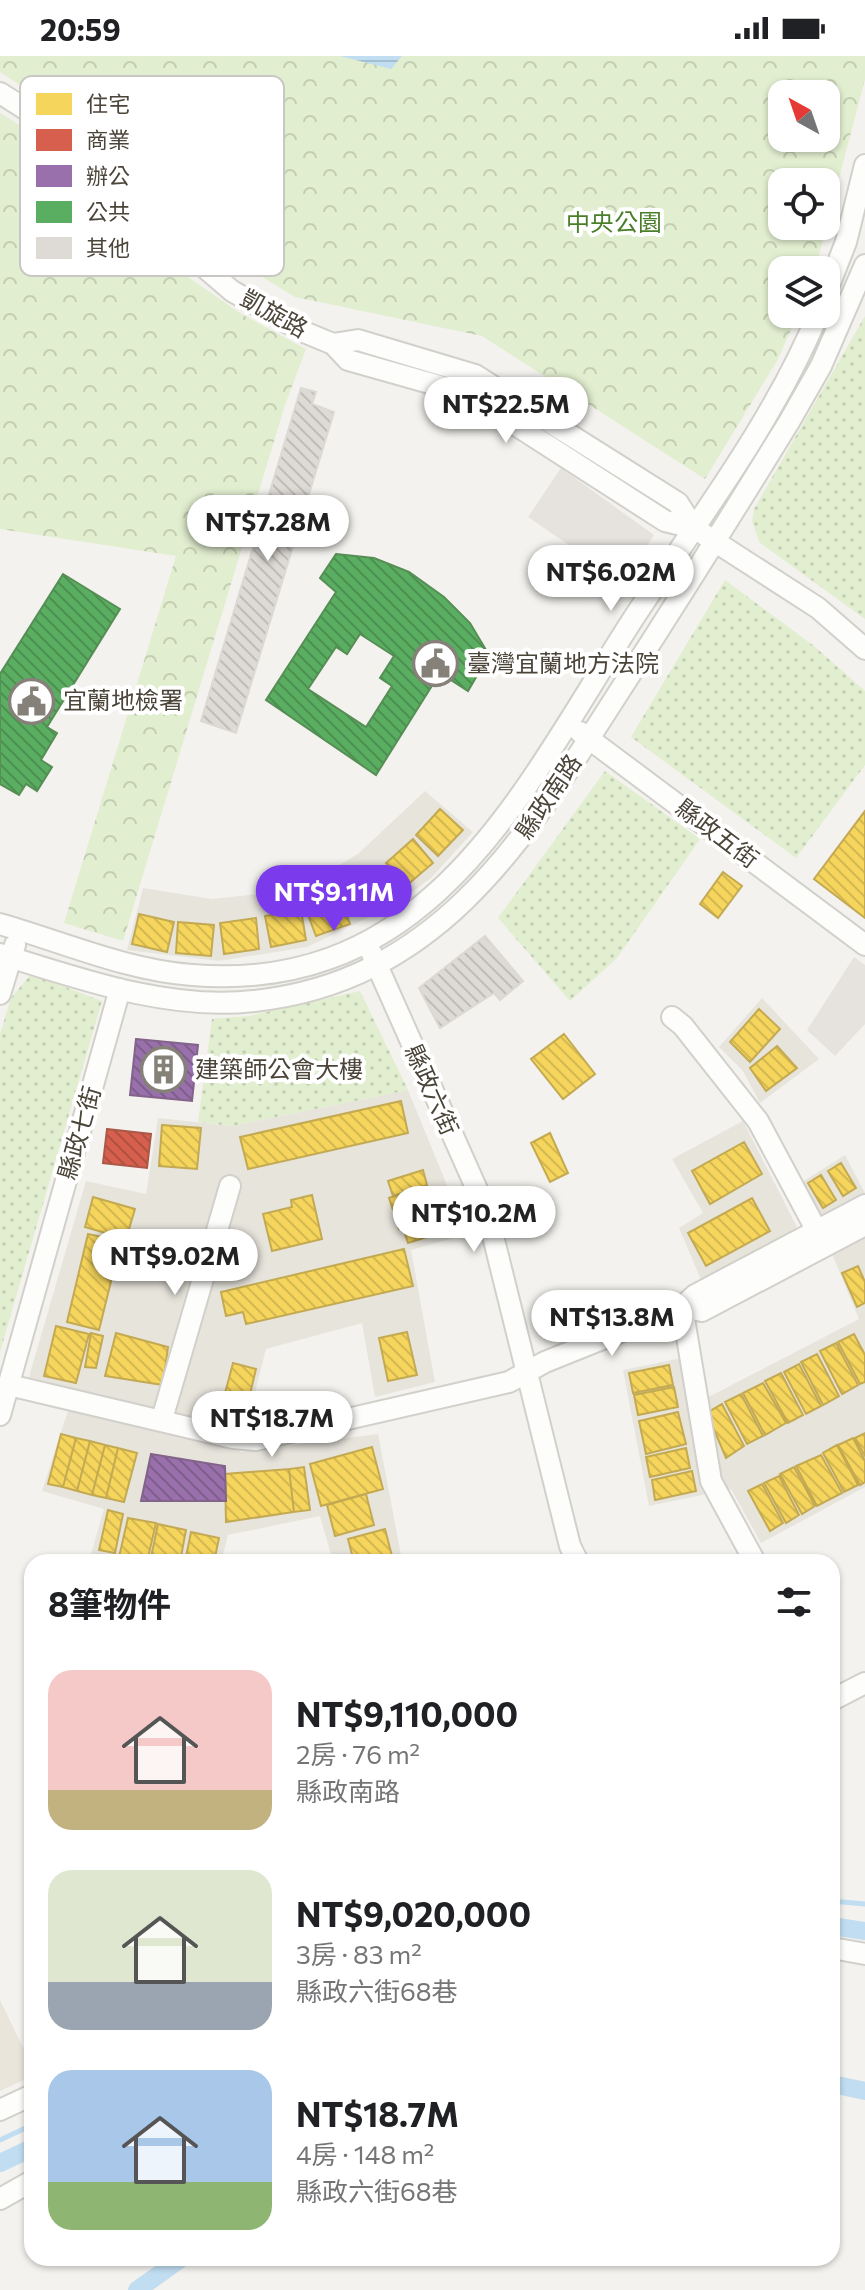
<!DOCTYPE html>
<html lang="zh-TW">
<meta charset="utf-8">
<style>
:root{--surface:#fff;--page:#f2f2f2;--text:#202124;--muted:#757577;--accent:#7c3aed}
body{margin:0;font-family:Commissioner,"Noto Sans TC",sans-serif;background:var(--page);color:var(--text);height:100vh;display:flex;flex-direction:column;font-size:30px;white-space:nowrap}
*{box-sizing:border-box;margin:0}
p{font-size:26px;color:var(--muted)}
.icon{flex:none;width:44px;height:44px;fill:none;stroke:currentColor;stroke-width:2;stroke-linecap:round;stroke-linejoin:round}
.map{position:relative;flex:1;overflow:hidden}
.side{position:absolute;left:24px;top:1498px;width:816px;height:712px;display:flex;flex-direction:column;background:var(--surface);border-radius:24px;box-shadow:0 2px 6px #0004}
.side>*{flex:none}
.needle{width:52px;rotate:320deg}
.buttons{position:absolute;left:768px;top:24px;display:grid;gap:16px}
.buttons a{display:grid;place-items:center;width:72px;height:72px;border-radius:16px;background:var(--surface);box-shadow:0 2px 6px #0004;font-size:40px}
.price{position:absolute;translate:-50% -68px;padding:0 18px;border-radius:28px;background:#fff;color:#222;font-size:26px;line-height:52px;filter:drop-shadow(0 2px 4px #0008)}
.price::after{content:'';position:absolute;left:50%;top:48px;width:24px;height:18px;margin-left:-12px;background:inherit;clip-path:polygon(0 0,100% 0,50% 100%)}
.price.selected{background:var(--accent);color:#fff}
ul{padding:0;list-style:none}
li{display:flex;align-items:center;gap:24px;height:200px;padding:0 24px}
li span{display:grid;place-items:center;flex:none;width:224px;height:160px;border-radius:24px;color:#555}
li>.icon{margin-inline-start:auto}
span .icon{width:96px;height:96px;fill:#fffc;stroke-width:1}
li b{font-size:34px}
h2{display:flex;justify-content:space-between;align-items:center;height:96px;padding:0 24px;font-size:34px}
.status{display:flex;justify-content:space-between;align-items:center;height:56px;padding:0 40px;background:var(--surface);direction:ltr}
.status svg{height:22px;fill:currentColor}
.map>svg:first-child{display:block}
</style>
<div class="status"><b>20:59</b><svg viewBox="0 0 49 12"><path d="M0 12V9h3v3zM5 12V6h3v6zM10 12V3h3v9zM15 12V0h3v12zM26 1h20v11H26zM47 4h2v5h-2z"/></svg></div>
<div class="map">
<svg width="865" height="2234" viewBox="0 0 865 2234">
<defs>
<pattern id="grass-dots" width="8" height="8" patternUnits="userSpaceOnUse" patternTransform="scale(2)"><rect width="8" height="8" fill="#e1eecf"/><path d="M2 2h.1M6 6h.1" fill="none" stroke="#c3cdb2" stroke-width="1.8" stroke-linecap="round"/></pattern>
<pattern id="park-crowns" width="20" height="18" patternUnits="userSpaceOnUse" patternTransform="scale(2)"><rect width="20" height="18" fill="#e1eecf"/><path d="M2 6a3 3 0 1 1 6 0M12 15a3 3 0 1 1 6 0" fill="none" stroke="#c3cdb2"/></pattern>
<pattern id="water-rules" width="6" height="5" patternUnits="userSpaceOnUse" patternTransform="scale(2)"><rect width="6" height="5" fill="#c0ddf1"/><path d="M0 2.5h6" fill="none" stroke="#a6bfcf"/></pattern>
<pattern id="homes-back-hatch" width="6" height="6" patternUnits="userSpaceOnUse" patternTransform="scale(2)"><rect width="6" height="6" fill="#f6d55c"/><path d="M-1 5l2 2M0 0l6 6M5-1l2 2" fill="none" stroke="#d4b851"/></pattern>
<pattern id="shops-back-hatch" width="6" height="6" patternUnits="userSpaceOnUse" patternTransform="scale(2)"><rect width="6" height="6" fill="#d6604d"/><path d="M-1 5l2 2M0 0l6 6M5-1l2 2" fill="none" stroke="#b05141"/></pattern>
<pattern id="offices-back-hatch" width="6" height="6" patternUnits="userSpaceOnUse" patternTransform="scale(2)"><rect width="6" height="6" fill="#9970ab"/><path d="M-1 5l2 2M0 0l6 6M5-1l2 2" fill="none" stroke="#7f5e8c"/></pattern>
<pattern id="public-back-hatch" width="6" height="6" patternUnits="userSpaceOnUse" patternTransform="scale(2)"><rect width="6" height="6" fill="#5aae61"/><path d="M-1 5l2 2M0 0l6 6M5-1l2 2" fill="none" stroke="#4c8f51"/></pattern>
<pattern id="building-back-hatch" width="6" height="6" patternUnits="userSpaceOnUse" patternTransform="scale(2)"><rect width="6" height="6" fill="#dedbd6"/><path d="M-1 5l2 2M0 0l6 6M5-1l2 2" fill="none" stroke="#c0bdb8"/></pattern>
</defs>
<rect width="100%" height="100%" fill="#f4f2ee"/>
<path fill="#e7e4dc" d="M425 735 473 776 431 822 396 848 307 891 219 905 127 894 143 832 212 843 269 837 322 820 359 797Z
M762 942 819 1003 760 1047 743 1015 719 991Z
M408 1034 467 1178 411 1194 435 1326 375 1341 362 1267 266 1293 240 1396 378 1378 401 1499 374 1506H333L320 1460 228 1479 221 1506H120L91 1498 104 1453 42 1435 75 1333 29 1321 86 1125 146 1138 158 1062 232 1070Z
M743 1065 798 1173 702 1226 679 1172 703 1157 672 1103Z
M845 1099 865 1137 850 1147 865 1176V1431L761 1487 731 1433 649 1450 623 1314 682 1302 691 1350 859 1263 802 1126Z"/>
<path fill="#eae5da" d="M0 1944 32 2010V2020L0 2035Z"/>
<path fill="url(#grass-dots)" d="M865 260V563L759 486 752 465 754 453Z
M725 524 814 590 865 635V709L796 802 631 681Z
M605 715 700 783 617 902 570 945 498 862Z
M31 918 102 945 0 1296V978L11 942Z
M360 935 408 1034 232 1070 198 1066 212 963 249 960Z"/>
<path fill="url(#park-crowns)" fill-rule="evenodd" d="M0 0H865V23L815 214H782V258H798L777 305 705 423 482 280 295 241 216 193 104 84 0 16ZM782 38H826V82H782ZM782 126H826V170H782Z
M0 57 63 96 191 223 240 257 306 293 285 349 123 885 64 867 176 500 0 473Z"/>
<path fill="#e6e3df" d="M561 412 654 479 624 527 528 461Z
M854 901 865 909V968L835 1000 807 974Z"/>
<path fill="url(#water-rules)" d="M340 0H402L391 13Z"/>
<path fill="url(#homes-back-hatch)" stroke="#c3aa52" stroke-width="2" d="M440 753 463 774 438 800 416 779Z
M865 755V862L814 823Z
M413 783 433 807 406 830 386 807Z
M381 813 395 840 363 857 349 829Z
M723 816 742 830 718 862 700 848Z
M339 838 350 868 316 880 305 851Z
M301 854 306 884 271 891 265 860Z
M139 858 174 866 167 896 132 888Z
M256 862 259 893 224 898 220 867Z
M178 866 214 869 211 900 176 897Z
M759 953 780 973 750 1006 730 986Z
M564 978 595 1018 563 1043 531 1003Z
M777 990 797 1012 766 1035 750 1012Z
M401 1045 408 1077 248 1113 240 1081Z
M162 1069 201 1072 197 1113 159 1110Z
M550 1077 568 1117 550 1126 531 1087Z
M744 1086 762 1118 710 1148 692 1115Z
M841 1107 856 1132 843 1140 828 1115Z
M423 1114 427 1129 393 1140 388 1125Z
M821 1119 836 1144 823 1152 808 1127Z
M422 1131 426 1146 394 1157 389 1142Z
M312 1139 322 1183 272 1195 263 1158 292 1151 291 1144Z
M93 1141 135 1153 126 1183 85 1171Z
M752 1142 770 1175 706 1210 688 1177Z
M426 1146 431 1163 399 1173 394 1157Z
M437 1161 442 1176 408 1187 403 1172Z
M88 1178 121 1185 99 1274 67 1266Z
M404 1193 413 1230 246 1268 243 1256 226 1260 221 1236Z
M858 1210 865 1226V1247L857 1251 842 1217Z
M56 1270 89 1278 76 1327 44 1320Z
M407 1276 417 1319 388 1325 379 1282Z
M91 1277 103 1280 96 1312 85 1311Z
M116 1277 168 1291 163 1329 105 1320Z
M854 1278 865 1299V1326L860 1328 838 1286Z
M836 1287 858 1329 842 1338 820 1295Z
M817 1298 839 1340 823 1349 801 1306Z
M233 1307 256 1313 247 1351 223 1345Z
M799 1308 821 1350 806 1358 784 1316Z
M669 1309 673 1329 633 1337 629 1317Z
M781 1317 803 1359 788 1367 765 1325Z
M763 1327 786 1367 765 1379 743 1337Z
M674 1331 678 1351 638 1359 634 1339Z
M741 1338 763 1380 747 1388 725 1346Z
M722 1348 744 1390 726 1402 707 1357Z
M678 1356 686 1388 646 1398 639 1365Z
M865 1377V1400L855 1382Z
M61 1378 76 1382 63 1431 48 1428Z
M76 1382 90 1385 77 1435 63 1431Z
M853 1382 865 1405V1426L860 1429 838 1389Z
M90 1385 105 1389 92 1439 77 1435Z
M105 1389 118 1392 106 1442 92 1439Z
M837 1389 858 1429 844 1436 823 1397Z
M372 1391 383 1433 321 1450 310 1408Z
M118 1392 137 1397 124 1446 106 1442Z
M686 1392 690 1412 650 1421 646 1401Z
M821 1399 842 1437 817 1450 796 1410Z
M304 1411 310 1454 294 1456 289 1413Z
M794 1411 815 1450 802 1458 780 1418Z
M289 1413 294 1456 226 1466 225 1418Z
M692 1415 696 1435 655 1444 652 1424Z
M779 1420 799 1459 786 1467 764 1427Z
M762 1428 783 1467 770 1475 748 1435Z
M366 1438 374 1469 335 1480 327 1449Z
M108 1454 123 1458 115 1497 99 1494Z
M128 1462 156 1467 147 1506 119 1501Z
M158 1468 186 1474 180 1506H150Z
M385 1473 392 1500 354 1506 348 1483Z
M191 1476 219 1482 214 1506H185Z"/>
<path fill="url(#shops-back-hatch)" stroke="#ac5847" stroke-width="2" d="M107 1073 151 1078 147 1112 103 1107Z"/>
<path fill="url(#offices-back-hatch)" stroke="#826389" stroke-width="2" d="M136 983 198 989 192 1045 130 1039Z
M151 1398 225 1410 226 1445H141Z"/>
<path fill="url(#public-back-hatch)" stroke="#568e55" stroke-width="2" fill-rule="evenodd" d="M336 498 374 502 409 516 444 541 470 567 489 599 468 635 440 617 376 719 266 644 336 536 320 522ZM360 578 394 600 380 622 392 630 366 671 308 633 336 591 347 598Z
M63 518 120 553 47 671 57 677 41 704 52 711 37 735 26 728 19 739 0 728V618Z"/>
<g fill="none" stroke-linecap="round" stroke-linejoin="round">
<path stroke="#c0ddf1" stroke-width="5" d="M832 1845 865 1848
M0 2084 32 2069"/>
<path stroke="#c0ddf1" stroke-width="18" d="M832 1870 865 1875
M832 2028 865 2035
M0 2107 32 2092
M137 2234 182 2202"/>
</g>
<path fill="url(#building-back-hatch)" stroke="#dcd9d4" stroke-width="2" d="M301 332 316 336 312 348 334 356 236 677 201 665Z
M485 880 523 925 500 944 494 937 440 972 419 932Z"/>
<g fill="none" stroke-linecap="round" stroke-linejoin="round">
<defs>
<path id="minor" d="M0 37 72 83 184 194 232 235 304 276 333 288 348 304 440 330 494 355 665 465 694 472 818 552 865 593
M826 237 846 186 865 109
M333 288 358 284 475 319 678 447 694 472
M580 676 865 889
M0 868C63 886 126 914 192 919 432 939 524 732 633 563 697 465 773 367 818 258
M0 898C80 923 170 955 254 945 448 924 532 770 628 622 682 538 736 452 789 366L821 310 865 209
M372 898 487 1156 570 1490 578 1506
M0 938 15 889
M672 961 683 970 758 1065 825 1190
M682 1251 711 1425 755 1506
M682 1251 702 1255 865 1169
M9 1329 233 1382 256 1384 509 1326 545 1306 682 1251 695 1239 865 1149
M0 1359 120 933
M162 1363 230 1130
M832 1644 865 1627
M832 1892 865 1898
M0 2054 32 2039
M0 2143 32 2125"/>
</defs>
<use href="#minor" stroke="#d2d0cb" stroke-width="24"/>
<use href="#minor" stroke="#fdfdfc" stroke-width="20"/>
</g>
<defs>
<symbol id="civic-ring" viewBox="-11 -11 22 22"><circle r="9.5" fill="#fff" stroke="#868178" stroke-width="1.5"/><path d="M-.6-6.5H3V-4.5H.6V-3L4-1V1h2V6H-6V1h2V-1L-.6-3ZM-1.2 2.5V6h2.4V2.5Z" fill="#868178"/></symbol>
<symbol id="building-ring" viewBox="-11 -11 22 22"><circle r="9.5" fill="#fff" stroke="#868178" stroke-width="1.5"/><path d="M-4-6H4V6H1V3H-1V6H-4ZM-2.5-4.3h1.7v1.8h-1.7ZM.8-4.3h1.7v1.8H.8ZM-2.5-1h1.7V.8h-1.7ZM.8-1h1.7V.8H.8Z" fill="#868178"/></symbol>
</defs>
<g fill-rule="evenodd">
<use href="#civic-ring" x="410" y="582" width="51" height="51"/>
<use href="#civic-ring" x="6" y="620" width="51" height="51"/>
<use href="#building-ring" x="138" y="988" width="51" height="51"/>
</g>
<g text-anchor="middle" stroke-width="8" stroke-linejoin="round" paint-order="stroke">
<g font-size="24" fill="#4a7f2a" stroke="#fff">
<text x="614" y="175">中央公園</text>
</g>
<g font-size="24" fill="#4b4439" stroke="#fff">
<text transform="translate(274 258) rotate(29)" y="8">凱旋路</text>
<text transform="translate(549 741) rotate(-56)" y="8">縣政南路</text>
<text transform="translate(717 778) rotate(37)" y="8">縣政五街</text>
<text transform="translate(431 1034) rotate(66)" y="8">縣政六街</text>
<text transform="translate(80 1077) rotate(-74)" y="8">縣政七街</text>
</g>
<g font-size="24" fill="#4b4439" stroke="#fff" text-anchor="start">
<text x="467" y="616">臺灣宜蘭地方法院</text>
<text x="63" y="653">宜蘭地檢署</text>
<text x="195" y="1022">建築師公會大樓</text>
</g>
</g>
<rect x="20" y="20" width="264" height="200" rx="12" fill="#fff" stroke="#c9c7c4" stroke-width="2"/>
<rect x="36" y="37" width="36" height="22" fill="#f6d55c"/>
<rect x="36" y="73" width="36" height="22" fill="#d6604d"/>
<rect x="36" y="109" width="36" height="22" fill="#9970ab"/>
<rect x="36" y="145" width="36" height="22" fill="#5aae61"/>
<rect x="36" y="181" width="36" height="22" fill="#dedbd6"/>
<g font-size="22" fill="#4b4439">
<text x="86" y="56">住宅</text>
<text x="86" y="92">商業</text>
<text x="86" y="128">辦公</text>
<text x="86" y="164">公共</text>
<text x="86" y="200">其他</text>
</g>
</svg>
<div class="buttons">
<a><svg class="needle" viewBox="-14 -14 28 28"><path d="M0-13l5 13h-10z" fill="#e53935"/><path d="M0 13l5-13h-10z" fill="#757577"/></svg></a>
<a><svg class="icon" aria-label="locate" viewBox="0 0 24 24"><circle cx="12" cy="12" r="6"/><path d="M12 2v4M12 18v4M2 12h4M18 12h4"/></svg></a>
<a><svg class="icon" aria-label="layers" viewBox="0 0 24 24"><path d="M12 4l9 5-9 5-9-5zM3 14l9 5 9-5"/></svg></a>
</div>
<b class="price" style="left:506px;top:389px">NT$22.5M</b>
<b class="price" style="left:268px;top:507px">NT$7.28M</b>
<b class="price" style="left:611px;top:557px">NT$6.02M</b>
<b class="price selected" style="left:334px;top:877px">NT$9.11M</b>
<b class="price" style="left:474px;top:1198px">NT$10.2M</b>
<b class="price" style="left:175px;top:1241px">NT$9.02M</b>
<b class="price" style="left:612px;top:1302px">NT$13.8M</b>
<b class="price" style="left:272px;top:1403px">NT$18.7M</b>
<section class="side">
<h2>8筆物件<svg class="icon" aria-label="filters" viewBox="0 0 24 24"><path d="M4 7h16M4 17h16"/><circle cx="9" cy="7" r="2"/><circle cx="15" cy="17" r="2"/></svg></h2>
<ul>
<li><span style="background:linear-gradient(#f6c9c9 75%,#c2b280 0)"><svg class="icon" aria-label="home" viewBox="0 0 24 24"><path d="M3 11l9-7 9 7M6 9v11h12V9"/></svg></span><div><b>NT$9,110,000</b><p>2房 · 76 m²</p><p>縣政南路</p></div></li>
<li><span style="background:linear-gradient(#dfe7d0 70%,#9aa5b1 0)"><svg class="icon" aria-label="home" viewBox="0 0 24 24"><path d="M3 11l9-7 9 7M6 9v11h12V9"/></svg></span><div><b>NT$9,020,000</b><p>3房 · 83 m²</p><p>縣政六街68巷</p></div></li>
<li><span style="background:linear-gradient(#a9c7e8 70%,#8fb573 0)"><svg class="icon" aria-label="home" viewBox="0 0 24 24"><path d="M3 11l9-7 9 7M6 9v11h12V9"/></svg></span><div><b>NT$18.7M</b><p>4房 · 148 m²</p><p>縣政六街68巷</p></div></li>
</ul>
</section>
</div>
